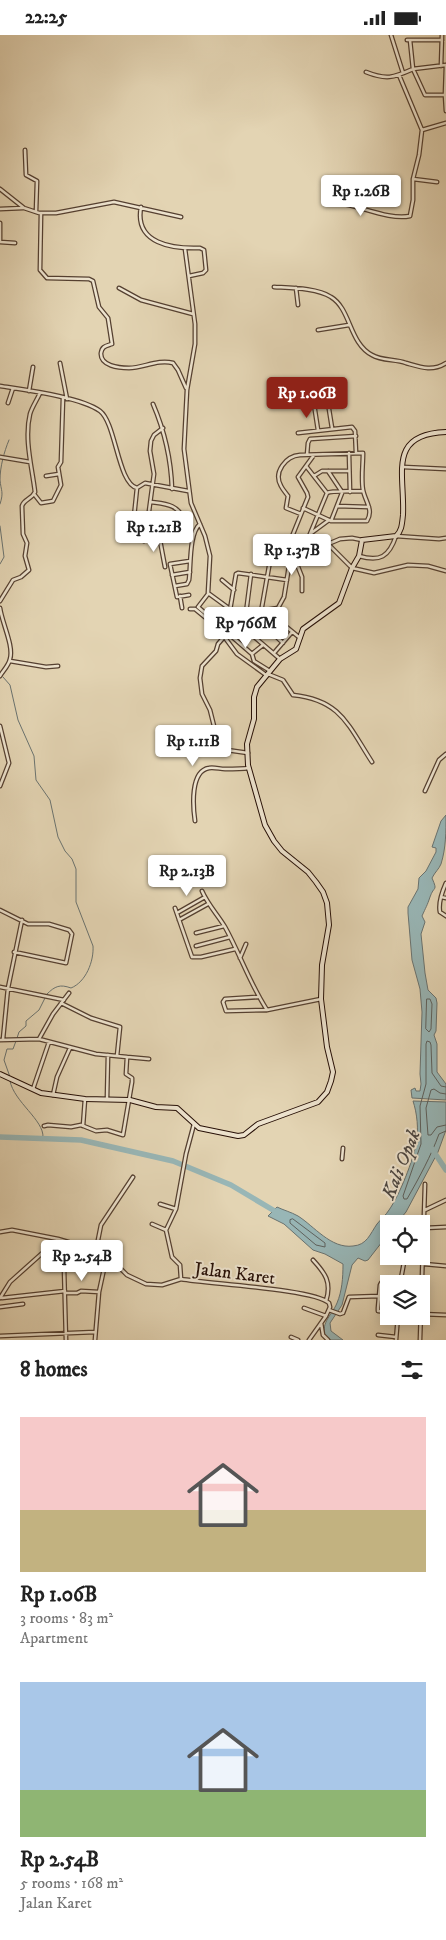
<!DOCTYPE html>
<meta charset="utf-8">
<style>
:root{--surface:#fff;--page:#f6f6f6;--text:#222;--muted:#767676;--accent:#8f2418}
body{margin:0;font-family:"IM FELL DW Pica",serif;background:var(--page);color:var(--text);height:100vh;display:flex;flex-direction:column;font-size:19px;white-space:nowrap}
*{box-sizing:border-box;margin:0}
p{font-size:16px;color:var(--muted)}
.icon{flex:none;width:28px;height:28px;fill:none;stroke:currentColor;stroke-width:2;stroke-linecap:round;stroke-linejoin:round}
.map{position:relative;height:1305px;overflow:hidden}
.details{display:flex;flex-direction:column;background:var(--surface);flex:1}
.details>*{flex:none}
.tools{position:absolute;left:380px;top:1180px;display:grid;gap:10px}
.tools a{display:grid;place-items:center;width:50px;height:50px;border-radius:0px;background:var(--surface);box-shadow:0 2px 12px #0003;font-size:25px}
.price{position:absolute;translate:-50% -42px;padding:0 11px;border-radius:5px;background:#fff;color:#222;font-size:16px;line-height:32px;filter:drop-shadow(0 1px 2px #0008)}
.price::after{content:'';position:absolute;left:50%;top:30px;width:15px;height:11px;margin-left:-8px;background:inherit;clip-path:polygon(0 0,100% 0,50% 100%)}
.price.selected{background:var(--accent);color:#fff}
ul{padding:0;list-style:none}
li{display:grid;align-content:center;gap:10px;height:265px;padding:0 20px}
li span{display:grid;place-items:center;height:155px;border-radius:0px;color:#555}
li>.icon{margin-inline-start:auto}
span .icon{width:90px;height:90px;fill:#fffc;stroke-width:1}
li b{font-size:21px}
h2{display:flex;justify-content:space-between;align-items:center;height:60px;padding:0 20px;font-size:21px}
.status{display:flex;justify-content:space-between;align-items:center;height:35px;padding:0 25px;background:var(--surface);direction:ltr}
.status svg{height:14px;fill:currentColor}
.map>svg:first-child{display:block}
</style>
<div class="status"><b>22:25</b><svg viewBox="0 0 49 12"><path d="M0 12V9h3v3zM5 12V6h3v6zM10 12V3h3v9zM15 12V0h3v12zM26 1h20v11H26zM47 4h2v5h-2z"/></svg></div>
<div class="map">
<svg width="446" height="1305" viewBox="0 0 446 1305">
<rect width="100%" height="100%" fill="#e3d4b3"/>
<filter id="stains"><feTurbulence type="fractalNoise" baseFrequency=".004" numOctaves="4"/><feColorMatrix values="0 0 0 0 .2 0 0 0 0 .09 0 0 0 0 .02 0 0 0 .5 -.17"/></filter>
<radialGradient id="worn" r=".72"><stop offset=".6" stop-color="#630" stop-opacity="0"/><stop offset="1" stop-color="#630" stop-opacity=".3"/></radialGradient>
<path fill="#98b6b6" stroke="#6a7370" d="M446 780C446 797 446 813 441 829 439 834 435 837 432 843 438 857 434 850 430 862 427 871 426 872 422 881L425 887 421 899 425 938 428 955 436 963 437 968 436 996 434 1000 437 1009V1037L446 1049V1065L412 1063 411 1055 415 1053 416 1056H420L421 1049 420 1039 422 977 420 954 412 925 408 878V872L418 854 419 843 426 836 436 817V813L432 812 441 786Z
M413 1066 446 1067V1095L438 1117 406 1177 396 1189H389V1198L368 1225 365 1226 358 1223 352 1230 342 1270 330 1288 331 1296 343 1305H331L325 1301C321 1287 332 1280 337 1268 342 1256 343 1243 343 1229L325 1219 313 1215 284 1189 268 1181 277 1172C283 1175 291 1177 298 1181 314 1191 331 1214 353 1211 367 1210 370 1199 377 1189 381 1184 386 1180 389 1175 399 1161 414 1124 416 1108 419 1095 417 1078 413 1066Z"/>
<g fill="none" stroke-linecap="round" stroke-linejoin="round">
<path stroke="#5f625e" stroke-width="1" d="M427 964H430L432 969 431 994 429 997 426 994Z
M446 1052 441 1051 432 1038 431 1010 430 1007 427 1006 426 1009V1049L420 1071 421 1109 403 1161 404 1164H407C419 1143 431 1121 439 1099L446 1096
M446 1059 440 1058 434 1054 431 1055 426 1073 428 1100H431L437 1092 446 1090
M293 1184 325 1208V1212L316 1210 290 1188V1185Z"/>
<path stroke="#6a7370" stroke-width="1" d="M0 469C4 457 1 456 0 445 0 432 4 417 9 405
M0 491 4 522 0 529
M3 642 10 650 18 685 34 721 36 745 50 765 58 802 65 816 72 824 76 834V867L93 911C94 926 86 947 71 953 60 949 55 951 47 959
M17 1003 19 997 26 991V986L39 975 45 963
M10 1042 4 1025 7 1014H13L16 1006
M10 1046C14 1067 44 1085 43 1102"/>
<path stroke="#98b6b6" stroke-width="5.5" d="M0 1102 81 1105 173 1126 231 1150 278 1178
M432 1114 446 1135"/>
<defs>
<path id="street" d="M391 0 403 38
M407 5H442
M410 5 413 34 446 30
M441 31 442 0
M366 37C386 45 393 43 413 34L425 60H445L446 76
M399 40 422 95 419 120 413 144 437 147
M445 60 446 31
M422 95 446 88
M25 115 26 140 37 146 36 177
M0 154 24 173 39 178H56L114 167 181 182
M328 167C353 167 387 186 410 181L413 165V144
M141 172C134 209 173 214 200 213L204 215 206 235 203 238 189 241
M0 174 23 173
M41 178 40 235 47 243 89 244 93 246 99 272 108 283 112 309C106 311 102 311 101 318 100 331 119 333 129 333 143 333 158 324 173 328L178 335 186 353
M0 188V207
M0 207 15 208
M185 214 195 289V309L187 355 184 414 191 468 205 501 210 521 208 558 234 577 246 578 278 573 284 562 290 525 340 504 352 503 362 505
M274 252C291 253 317 253 331 262 351 274 349 308 372 320 382 326 395 324 406 328 420 332 432 337 446 328
M119 253 141 265 193 279
M296 253 298 270
M318 295 349 290
M60 328 67 364
M0 351C25 355 81 362 100 376 116 388 118 449 137 453
M29 356 33 332
M8 368 13 353
M153 369C165 397 171 423 172 454
M318 395 314 369 317 367 325 365 328 368 332 393
M298 398 352 392 355 396 356 418
M349 418 350 457
M307 420 308 408 310 404 356 401
M0 422 30 427
M306 431 327 458
M403 432 446 434
M328 436 342 457
M46 441 59 439
M314 441 322 436H349
M34 459 41 468 53 466 61 450 58 432 61 427 63 363
M337 471 369 472
M149 479 168 487 172 493
M301 479 286 473 288 461C286 458 283 455 281 451 273 437 286 421 300 420L363 418C363 430 361 444 363 455 365 466 374 475 367 486H331L303 473
M331 486 342 458
M147 491 154 439 150 416 151 406 154 400 163 393
M124 494 144 506 159 500 184 485C178 469 165 469 151 467
M310 499 327 458C332 455 355 457 363 456
M328 509 352 533 374 538 408 530 428 531 446 536
M309 517 306 508 310 499 329 485
M359 521C380 527 389 522 396 501L439 504 446 503
M165 532 159 500 134 482 137 453 145 448 188 456
M172 540 190 537
M222 545 234 555
M175 551 187 549 189 545C191 530 189 498 200 489
M302 556V542L289 509 308 462 307 458 298 442 314 420
M208 559 198 572 252 619 254 626 270 636
M189 560 177 562 170 529 190 526
M180 561 182 573
M0 566 13 545 21 542 29 535 25 521 27 508 23 499 22 471C24 464 32 464 35 457 32 432 24 404 30 379 32 372 37 365 40 358
M0 573C2 588 14 611 10 624 9 630 3 636 0 641
M190 574H195L217 592 237 619 266 640
M230 575 236 539 238 538 287 545
M267 576 300 603
M250 577 283 608
M261 577 270 526 276 515 290 506
M246 578 251 539
M231 582 280 624
M221 593 234 577
M224 602 218 609 216 616 202 631 200 643 202 659 210 675 215 695 218 699 226 700 227 715 248 718
M253 618 263 610
M274 618 292 597
M10 626 46 632 58 631
M268 639 283 645 293 660C341 665 348 690 372 727
M0 691 9 728 0 751
M425 756 439 725 446 719
M195 786C193 772 190 736 209 733 214 732 220 734 225 734 233 734 241 734 249 733
M446 848C442 857 438 867 440 877L446 881
M202 856C208 870 218 880 225 892 240 919 250 949 267 975
M441 862 446 863
M175 873 192 922H201L235 914
M0 875 28 889H49L69 895 72 899 66 928 14 917
M177 878 205 862
M179 885 208 869
M196 898 224 891
M196 911 230 902
M240 923 246 909
M0 952 64 965
M258 962 225 964 223 967 226 976 267 975 321 964
M61 968 91 983 120 992 117 1021
M3 1004 8 953 22 885
M39 1004 53 979 69 958
M0 1005 39 1004 96 1019 127 1022 126 1039 132 1043V1047L123 1100 107 1095 96 1096 81 1090 71 1092 48 1090 44 1091
M127 1022 149 1024
M33 1054 49 1007
M53 1060 57 1042 70 1013
M107 1064 108 1020
M83 1091 85 1064
M342 1124 343 1113
M160 1169 176 1174
M425 1175 446 1165
M152 1189 166 1195
M425 1193 446 1192
M0 1197 12 1195 58 1204
M96 1215 101 1190 133 1142
M313 1225C325 1238 332 1247 326 1266
M424 1229 446 1231
M181 1244 180 1230 172 1222 166 1195 176 1174 186 1119 194 1089
M400 1249 405 1222
M389 1250 381 1248 380 1250 378 1273V1276L389 1277
M65 1258H77L81 1256 99 1257
M0 1263 10 1247 58 1204 105 1218 127 1240 146 1249 162 1250 181 1244C208 1249 314 1254 329 1268L330 1272 326 1281 309 1305
M2 1263 65 1256
M0 1272 23 1269
M304 1273 326 1281
M329 1275 340 1279 343 1278 349 1262 379 1261
M421 1279 446 1280
M321 1288 323 1300 328 1305
M378 1300 396 1302
M0 1301 95 1297
M291 1302 298 1305
M66 1305 64 1232 66 1207
M95 1305 99 1257 107 1220
M396 1305 398 1281
M420 1305 425 1149"/>
<path id="secondary" d="M0 1039 41 1058 85 1064 130 1065 156 1072 177 1073 199 1093 238 1101 244 1100 258 1089 318 1067 327 1057 331 1046 333 1037 327 1012 321 964 322 930 329 890 327 868 323 857 316 847 308 837 282 816 274 806 265 790 248 730 247 709 254 684V662L257 652 280 624 296 614 303 594 339 568 352 533 359 521 362 505 396 501C402 496 402 488 403 480 405 439 387 399 446 397"/>
</defs>
<use href="#street" stroke="#554031" stroke-width="5"/>
<use href="#secondary" stroke="#260f06" stroke-width="6"/>
<use href="#street" stroke="#ede3ce" stroke-width="2.5"/>
<use href="#secondary" stroke="#ede3ce" stroke-width="4"/>
</g>
<g text-anchor="middle" stroke-width="4" stroke-linejoin="round" paint-order="stroke">
<g font-size="18" fill="#260f06" stroke="#ede3ce">
<text transform="translate(235 1238) rotate(7)" y="6">Jalan Karet</text>
</g>
<g font-size="19" font-style="italic" fill="#4e4944" stroke="#ede3ce">
<text transform="translate(400 1129) rotate(-68)" y="7">Kali Opak</text>
</g>
</g>
<rect width="100%" height="100%" filter="url(#stains)"/>
<rect width="100%" height="100%" fill="url(#worn)"/>
</svg>
<div class="tools">
<a><svg class="icon" aria-label="locate" viewBox="0 0 24 24"><circle cx="12" cy="12" r="6"/><path d="M12 2v4M12 18v4M2 12h4M18 12h4"/></svg></a>
<a><svg class="icon" aria-label="layers" viewBox="0 0 24 24"><path d="M12 4l9 5-9 5-9-5zM3 14l9 5 9-5"/></svg></a>
</div>
<b class="price" style="left:361px;top:182px">Rp 1.26B</b>
<b class="price selected" style="left:307px;top:384px">Rp 1.06B</b>
<b class="price" style="left:154px;top:518px">Rp 1.21B</b>
<b class="price" style="left:292px;top:541px">Rp 1.37B</b>
<b class="price" style="left:246px;top:614px">Rp 766M</b>
<b class="price" style="left:193px;top:732px">Rp 1.11B</b>
<b class="price" style="left:187px;top:862px">Rp 2.13B</b>
<b class="price" style="left:82px;top:1247px">Rp 2.54B</b>
</div>
<section class="details">
<h2>8 homes<svg class="icon" aria-label="filters" viewBox="0 0 24 24"><path d="M4 7h16M4 17h16"/><circle cx="9" cy="7" r="2"/><circle cx="15" cy="17" r="2"/></svg></h2>
<ul>
<li><span style="background:linear-gradient(#f6c9c9 60%,#c2b280 0)"><svg class="icon" aria-label="home" viewBox="0 0 24 24"><path d="M3 11l9-7 9 7M6 9v11h12V9"/></svg></span><div><b>Rp 1.06B</b><p>3 rooms · 83 m²</p><p>Apartment</p></div></li>
<li><span style="background:linear-gradient(#a9c7e8 70%,#8fb573 0)"><svg class="icon" aria-label="home" viewBox="0 0 24 24"><path d="M3 11l9-7 9 7M6 9v11h12V9"/></svg></span><div><b>Rp 2.54B</b><p>5 rooms · 168 m²</p><p>Jalan Karet</p></div></li>
</ul>
</section>
